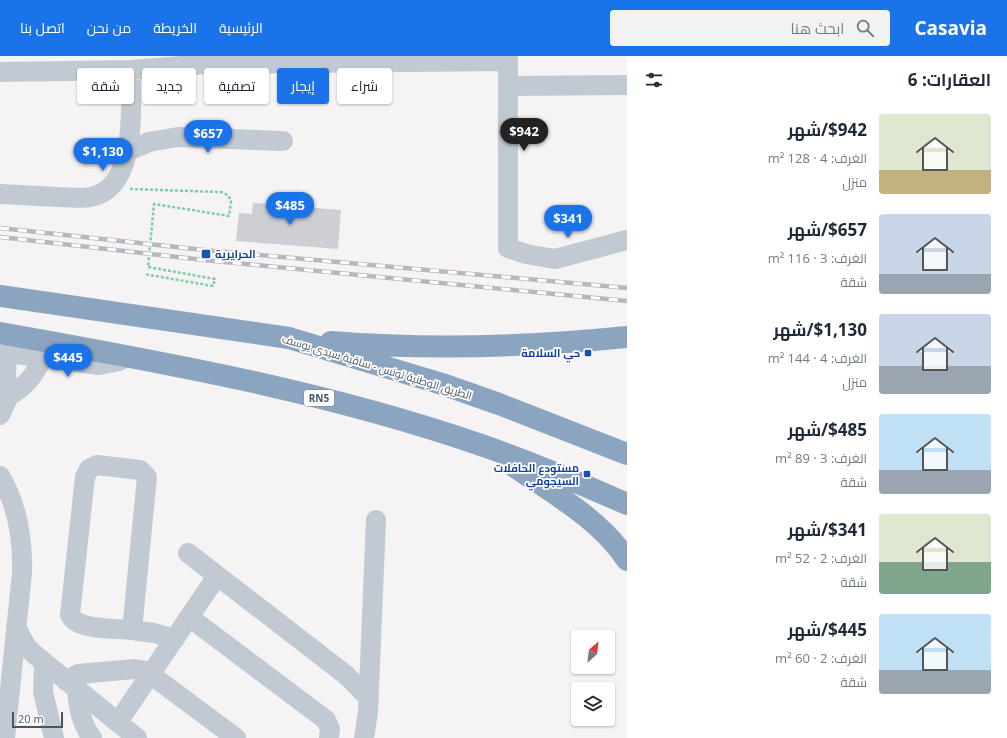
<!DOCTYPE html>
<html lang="ar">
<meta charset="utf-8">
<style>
:root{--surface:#fff;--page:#f2f2f3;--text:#1f2937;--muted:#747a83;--accent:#1a73e8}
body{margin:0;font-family:"Open Sans",Cairo,sans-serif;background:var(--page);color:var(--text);direction:rtl;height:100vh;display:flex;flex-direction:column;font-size:15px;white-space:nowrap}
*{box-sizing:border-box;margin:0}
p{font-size:13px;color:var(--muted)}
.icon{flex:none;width:22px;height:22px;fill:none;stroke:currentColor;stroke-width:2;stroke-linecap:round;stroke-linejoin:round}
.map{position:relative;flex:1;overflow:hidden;direction:ltr}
.drawer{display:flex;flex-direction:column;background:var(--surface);width:380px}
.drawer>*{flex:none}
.hud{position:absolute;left:12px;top:12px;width:380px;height:36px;direction:rtl;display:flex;gap:8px}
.needle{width:26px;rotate:28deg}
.controls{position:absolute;left:571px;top:574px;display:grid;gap:8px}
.controls a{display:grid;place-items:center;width:44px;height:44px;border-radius:4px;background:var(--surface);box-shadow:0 1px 3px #0004;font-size:20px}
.scale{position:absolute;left:12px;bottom:10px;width:51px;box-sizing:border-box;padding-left:4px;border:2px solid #4a5661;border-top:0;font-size:11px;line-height:14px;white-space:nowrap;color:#4a5661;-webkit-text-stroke:3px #fff;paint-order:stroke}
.price{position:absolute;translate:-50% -34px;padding:0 9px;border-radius:14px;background:var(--accent);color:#fff;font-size:13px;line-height:26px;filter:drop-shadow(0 1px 2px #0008)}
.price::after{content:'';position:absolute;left:50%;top:24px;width:12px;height:9px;margin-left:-6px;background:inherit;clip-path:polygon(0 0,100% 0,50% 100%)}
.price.active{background:#222;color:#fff}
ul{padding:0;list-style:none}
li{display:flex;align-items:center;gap:12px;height:100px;padding:0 16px}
li span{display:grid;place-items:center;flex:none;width:112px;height:80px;border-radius:4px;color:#555}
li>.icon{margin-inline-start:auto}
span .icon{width:48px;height:48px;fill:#fffc;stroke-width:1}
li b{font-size:17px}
h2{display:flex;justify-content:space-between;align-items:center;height:48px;padding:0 16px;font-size:17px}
.chip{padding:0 14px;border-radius:4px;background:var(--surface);box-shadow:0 1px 3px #0004;font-size:14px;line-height:36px}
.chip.active{background:var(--accent);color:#fff}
header{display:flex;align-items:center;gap:24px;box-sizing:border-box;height:56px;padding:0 20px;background:var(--accent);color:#fff}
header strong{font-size:19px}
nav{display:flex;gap:22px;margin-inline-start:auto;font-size:14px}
.search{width:280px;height:36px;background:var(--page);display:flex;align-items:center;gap:10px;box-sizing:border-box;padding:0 14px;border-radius:4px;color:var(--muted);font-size:15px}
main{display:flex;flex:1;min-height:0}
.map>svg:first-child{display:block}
</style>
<header>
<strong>Casavia</strong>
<div class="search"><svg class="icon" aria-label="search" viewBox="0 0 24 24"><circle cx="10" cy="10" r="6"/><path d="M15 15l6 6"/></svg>ابحث هنا</div>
<nav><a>الرئيسية</a><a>الخريطة</a><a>من نحن</a><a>اتصل بنا</a></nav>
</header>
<main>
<section class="drawer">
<h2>العقارات: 6<svg class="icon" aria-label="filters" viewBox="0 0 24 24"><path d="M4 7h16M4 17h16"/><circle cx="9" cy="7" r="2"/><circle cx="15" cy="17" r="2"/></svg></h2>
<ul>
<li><span style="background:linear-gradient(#dfe7d0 70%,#c2b280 0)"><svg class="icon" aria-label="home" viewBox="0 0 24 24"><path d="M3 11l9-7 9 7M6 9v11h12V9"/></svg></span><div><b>$942/شهر</b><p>الغرف: 4 · 128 m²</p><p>منزل</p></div></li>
<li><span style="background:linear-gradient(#c9d6e8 75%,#9aa5b1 0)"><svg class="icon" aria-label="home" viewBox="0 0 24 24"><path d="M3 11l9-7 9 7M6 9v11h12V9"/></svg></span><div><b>$657/شهر</b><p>الغرف: 3 · 116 m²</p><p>شقة</p></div></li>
<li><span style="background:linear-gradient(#c9d6e8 65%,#9aa5b1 0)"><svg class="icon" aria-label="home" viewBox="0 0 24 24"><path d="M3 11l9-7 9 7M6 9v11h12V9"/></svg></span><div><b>$1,130/شهر</b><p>الغرف: 4 · 144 m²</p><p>منزل</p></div></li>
<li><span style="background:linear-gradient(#bfe0f5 70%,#9aa5b1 0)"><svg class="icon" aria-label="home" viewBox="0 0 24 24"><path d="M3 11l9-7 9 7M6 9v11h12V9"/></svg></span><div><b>$485/شهر</b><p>الغرف: 3 · 89 m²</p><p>شقة</p></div></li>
<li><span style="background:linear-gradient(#dfe7d0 60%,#7fa58c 0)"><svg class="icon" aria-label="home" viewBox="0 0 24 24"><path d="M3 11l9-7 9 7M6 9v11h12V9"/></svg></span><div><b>$341/شهر</b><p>الغرف: 2 · 52 m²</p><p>شقة</p></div></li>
<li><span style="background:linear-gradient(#bfe0f5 70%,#9aa5b1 0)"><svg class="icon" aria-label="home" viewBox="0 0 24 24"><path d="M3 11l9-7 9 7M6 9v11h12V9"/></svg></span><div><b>$445/شهر</b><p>الغرف: 2 · 60 m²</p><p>شقة</p></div></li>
</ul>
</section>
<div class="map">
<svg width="627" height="682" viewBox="0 0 627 682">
<rect width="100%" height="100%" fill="#f5f3f3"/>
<path fill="#cdcfd5" d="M253 147 341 154 338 193 236 185 239 157 252 158Z"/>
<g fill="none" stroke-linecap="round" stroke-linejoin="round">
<path stroke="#7ad0a6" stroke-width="2.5" stroke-dasharray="3 2" stroke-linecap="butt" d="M130 133 221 136 228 139 231 145 229 160 154 148 148 211 215 223 213 230 144 218"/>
<path stroke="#c1cad2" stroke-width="20" d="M508 0V192L526 198 555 203 627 184
M0 16 131 14 206 8 508 5
M508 30 627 29
M128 95 149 86 178 81 283 85
M0 138C19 139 39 140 58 141 69 141 80 143 91 141 139 131 130 50 131 14
M0 296 99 309 119 305 129 300
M9 340C25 331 35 320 42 302
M0 359 9 340 6 319 7 297
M97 409 140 414 147 421 132 574C116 572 78 575 70 559L85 421 89 413Z
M0 420C17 448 23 484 22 517L5 682
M188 497 346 619 368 641
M189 561 326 664 330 673 329 682
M16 571 26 590 34 598 137 682
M132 574 154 577 175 583
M44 607 43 636 54 682
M66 625 78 618 135 613 146 615 236 682
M77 634C78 651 81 668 92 682
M118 666 217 520
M364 682 368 656 376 464"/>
<path stroke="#8ba5c1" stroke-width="22" d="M0 240 289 282 442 328 499 348 627 398
M0 277C162 306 325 335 481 389 531 406 579 427 627 448
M331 286C430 294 528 291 627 281
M515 411C554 438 600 463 627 504"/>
<defs>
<path id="rail" d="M0 172 204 194 627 232
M0 181 204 204 627 245"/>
</defs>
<use href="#rail" stroke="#b5b8bd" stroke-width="4.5"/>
<use href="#rail" stroke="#fff" stroke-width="3" stroke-dasharray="9" stroke-linecap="butt"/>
</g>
<g fill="#1a4fb4" stroke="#fff" stroke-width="1.5">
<rect x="201" y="193" width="10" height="10" rx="2"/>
<rect x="584" y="293" width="8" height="8" rx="2"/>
<rect x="583" y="414" width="8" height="8" rx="2"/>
</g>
<g text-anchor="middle" stroke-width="3.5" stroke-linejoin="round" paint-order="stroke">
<rect fill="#fff" stroke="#808990" stroke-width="1" x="304" y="334" width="30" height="16" rx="3"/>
<g font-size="10" font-weight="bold" fill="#4a5661">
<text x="319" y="346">RN5</text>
</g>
<g font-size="11" font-weight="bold" fill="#164399" stroke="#fff" text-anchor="end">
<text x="215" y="202" text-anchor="start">الحرايرية</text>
<text x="580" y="301">حي السلامة</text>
<text x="579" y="416">مستودع الحافلات<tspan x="579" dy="13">السيجومي</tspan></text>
</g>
<g font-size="11" fill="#4a5661" stroke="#fff">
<text transform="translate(377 311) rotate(17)" y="4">الطريق الوطنية تونس - ساقية سيدي يوسف</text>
</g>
</g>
</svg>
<div class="controls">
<a><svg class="needle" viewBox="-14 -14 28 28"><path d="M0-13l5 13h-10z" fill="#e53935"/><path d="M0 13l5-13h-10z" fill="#747a83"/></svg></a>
<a><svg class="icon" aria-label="layers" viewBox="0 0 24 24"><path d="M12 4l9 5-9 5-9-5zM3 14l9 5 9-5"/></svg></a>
</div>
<div class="scale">20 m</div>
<b class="price active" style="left:524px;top:96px">$942</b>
<b class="price" style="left:208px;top:98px">$657</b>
<b class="price" style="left:103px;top:116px">$1,130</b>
<b class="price" style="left:290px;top:170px">$485</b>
<b class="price" style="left:568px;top:183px">$341</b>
<b class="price" style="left:68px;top:322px">$445</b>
<div class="hud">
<a class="chip">شراء</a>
<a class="chip active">إيجار</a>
<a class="chip">تصفية</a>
<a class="chip">جديد</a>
<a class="chip">شقة</a>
</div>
</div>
</main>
